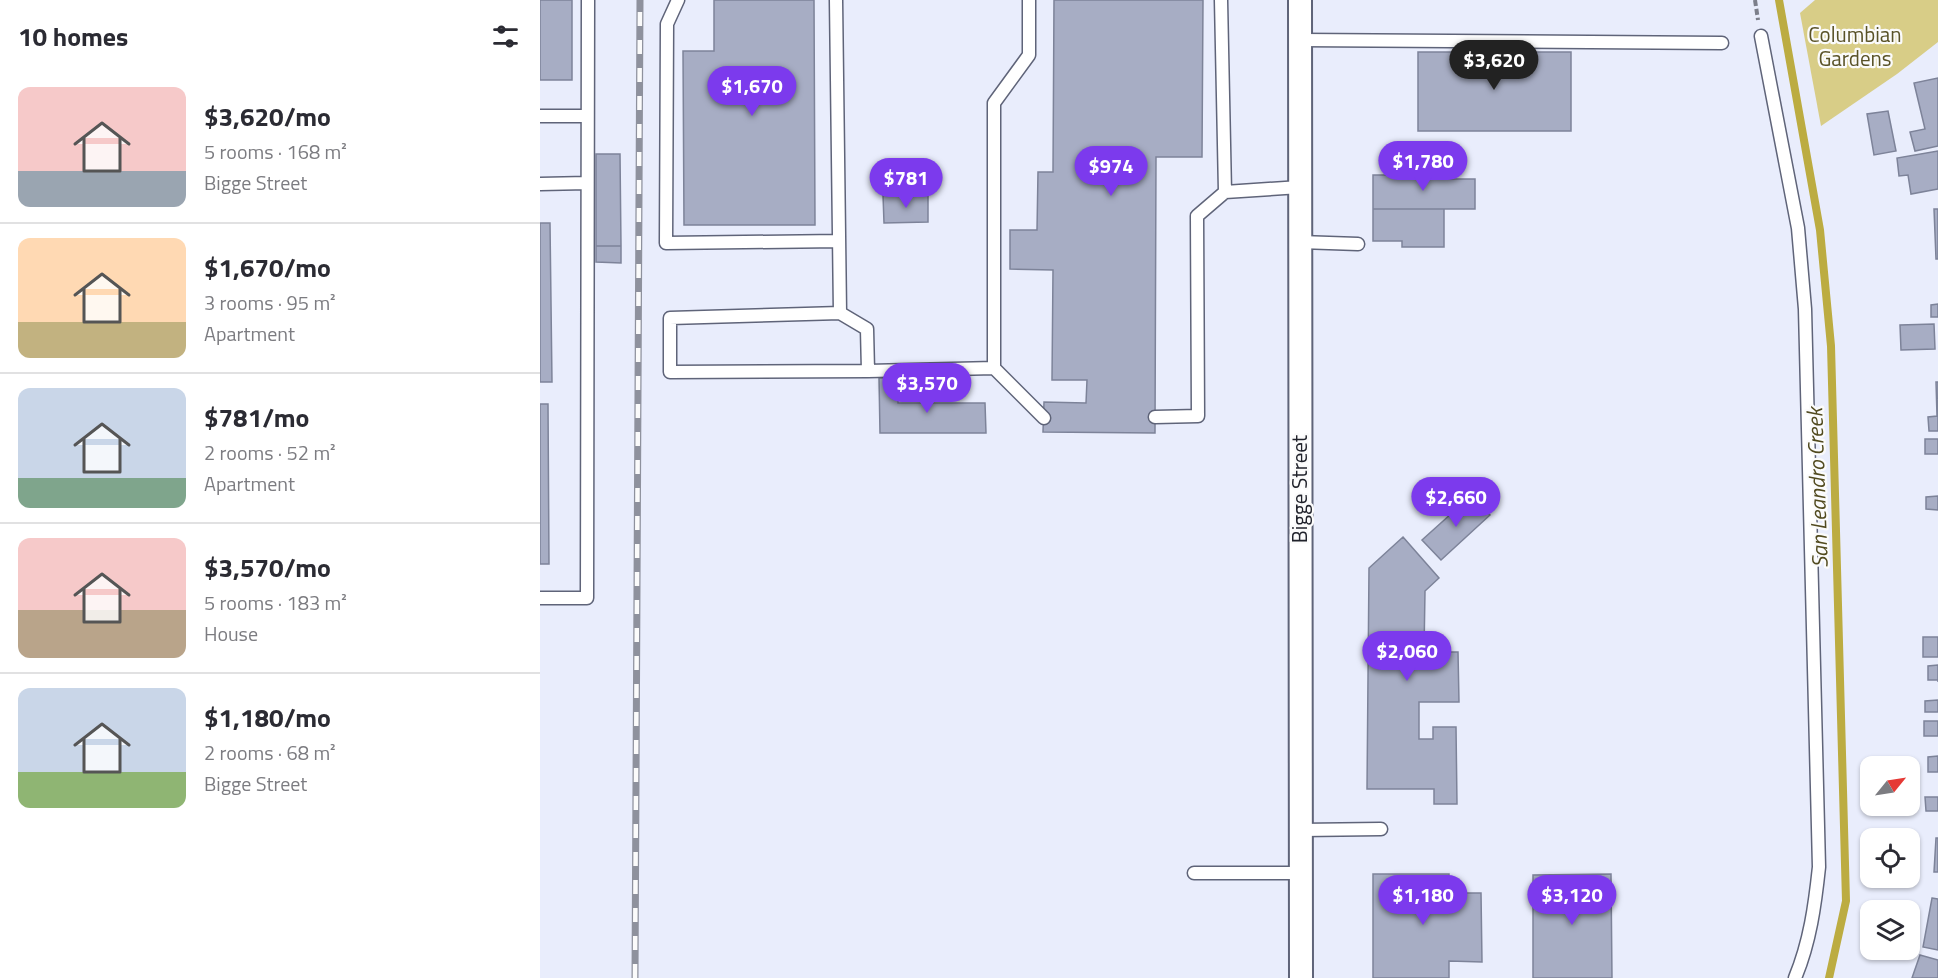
<!DOCTYPE html>
<meta charset="utf-8">
<style>
:root{--surface:#fff;--page:#f7f7f7;--text:#2b2b33;--muted:#7c7c81;--line:#e1e1e2;--accent:#7c3aed}
body{margin:0;font-family:"Titillium Web",sans-serif;background:var(--page);color:var(--text);height:100vh;display:flex;flex-direction:column;font-size:22px;white-space:nowrap}
*{box-sizing:border-box;margin:0}
p{font-size:20px;color:var(--muted)}
.icon{flex:none;width:33px;height:33px;fill:none;stroke:currentColor;stroke-width:2;stroke-linecap:round;stroke-linejoin:round}
.map{position:relative;flex:1;overflow:hidden}
.drawer{display:flex;flex-direction:column;background:var(--surface);width:540px}
.drawer>*{flex:none}
.needle{width:39px;rotate:60deg}
.fabs{position:absolute;left:1320px;top:756px;display:grid;gap:12px}
.fabs a{display:grid;place-items:center;width:60px;height:60px;border-radius:12px;background:var(--surface);box-shadow:0 2px 4px #0004;font-size:30px}
.price{position:absolute;translate:-50% -51px;padding:0 14px;border-radius:21px;background:var(--accent);color:#fff;font-size:20px;line-height:39px;filter:drop-shadow(0 2px 3px #0008)}
.price::after{content:'';position:absolute;left:50%;top:36px;width:18px;height:14px;margin-left:-9px;background:inherit;clip-path:polygon(0 0,100% 0,50% 100%)}
.price.current{background:#222;color:#fff}
ul{padding:0;list-style:none}
li{display:flex;align-items:center;gap:18px;height:150px;padding:0 18px}
li+li{border-top:2px solid var(--line)}
li span{display:grid;place-items:center;flex:none;width:168px;height:120px;border-radius:12px;color:#555}
li>.icon{margin-inline-start:auto}
span .icon{width:72px;height:72px;fill:#fffc;stroke-width:1}
li b{font-size:26px}
h2{display:flex;justify-content:space-between;align-items:center;height:72px;padding:0 18px;font-size:26px}
main{display:flex;flex:1;min-height:0}
.map>svg:first-child{display:block}
</style>
<main>
<section class="drawer">
<h2>10 homes<svg class="icon" aria-label="filters" viewBox="0 0 24 24"><path d="M4 7h16M4 17h16"/><circle cx="9" cy="7" r="2"/><circle cx="15" cy="17" r="2"/></svg></h2>
<ul>
<li><span style="background:linear-gradient(#f6c9c9 70%,#9aa5b1 0)"><svg class="icon" aria-label="home" viewBox="0 0 24 24"><path d="M3 11l9-7 9 7M6 9v11h12V9"/></svg></span><div><b>$3,620/mo</b><p>5 rooms · 168 m²</p><p>Bigge Street</p></div></li>
<li><span style="background:linear-gradient(#ffd9b3 70%,#c2b280 0)"><svg class="icon" aria-label="home" viewBox="0 0 24 24"><path d="M3 11l9-7 9 7M6 9v11h12V9"/></svg></span><div><b>$1,670/mo</b><p>3 rooms · 95 m²</p><p>Apartment</p></div></li>
<li><span style="background:linear-gradient(#c9d6e8 75%,#7fa58c 0)"><svg class="icon" aria-label="home" viewBox="0 0 24 24"><path d="M3 11l9-7 9 7M6 9v11h12V9"/></svg></span><div><b>$781/mo</b><p>2 rooms · 52 m²</p><p>Apartment</p></div></li>
<li><span style="background:linear-gradient(#f6c9c9 60%,#b9a48a 0)"><svg class="icon" aria-label="home" viewBox="0 0 24 24"><path d="M3 11l9-7 9 7M6 9v11h12V9"/></svg></span><div><b>$3,570/mo</b><p>5 rooms · 183 m²</p><p>House</p></div></li>
<li><span style="background:linear-gradient(#c9d6e8 70%,#8fb573 0)"><svg class="icon" aria-label="home" viewBox="0 0 24 24"><path d="M3 11l9-7 9 7M6 9v11h12V9"/></svg></span><div><b>$1,180/mo</b><p>2 rooms · 68 m²</p><p>Bigge Street</p></div></li>
</ul>
</section>
<div class="map">
<svg width="1398" height="978" viewBox="0 0 1398 978">
<rect width="100%" height="100%" fill="#e9edfc"/>
<path fill="#d8cd87" d="M1275 0H1398V42L1357 74 1281 126 1260 13Z"/>
<g fill="none" stroke-linecap="round" stroke-linejoin="round">
<path stroke="#bcac41" stroke-width="8" d="M1239 0 1280 230 1291 346 1306 901 1289 978"/>
</g>
<path fill="#a7adc4" stroke="#7d8399" stroke-width="1.5" d="M0 0H32V80H0Z
M174 0H274L275 225H144L143 51H174Z
M514 0H663L662 157H616L615 433 503 432 504 402 546 403 547 380H512L513 270 470 269V230H497L498 172H513Z
M878 52H1031V131H878Z
M1398 78V146L1375 151 1370 132 1385 129 1374 83Z
M1348 111 1356 151 1334 155 1327 114Z
M1398 151V189L1371 194 1368 175 1359 176 1357 158Z
M56 154H80L81 246H56Z
M833 175H911V179H935V209H833Z
M343 195H388V222L344 223Z
M833 209H904V247H862V241H833Z
M1394 209H1398V259H1396Z
M0 223H10L12 382H0Z
M56 246H81V263L56 262Z
M1398 304V317H1391V305Z
M1394 324 1395 349 1361 350 1360 325Z
M339 378H358V403H445L446 433H340Z
M1396 382H1398V431H1389L1388 417 1397 416Z
M0 404H8L9 564H0Z
M1385 439H1398V454H1385Z
M932 495 950 515 901 560 882 540Z
M1398 496V510L1386 509V497Z
M863 537 899 578 885 591 884 652H918L919 702H879V739H893V727H916L917 804H894V789H827L829 568Z
M1383 637H1398V657H1383Z
M1398 665V682V680H1388V666Z
M1398 700V712H1385V701Z
M1384 721H1398V736H1384Z
M1398 756V772H1388V757Z
M1385 797H1398V811H1386Z
M1396 838H1398V872H1394Z
M833 874H909V893H941L942 962 909 961V978H833Z
M1071 874 1072 978H993V875Z
M1392 898 1398 899V950L1383 947Z
M1380 955 1398 960V978H1372Z"/>
<g fill="none" stroke-linecap="round" stroke-linejoin="round">
<defs>
<path id="lane" d="M138 0 127 24 126 243 299 241
M296 0 300 313
M1221 36 1258 228 1265 309 1279 867C1275 905 1270 942 1255 978
M760 40 1182 43
M0 116H47
M0 184 47 183
M685 192 760 187
M760 242 818 244
M300 313 327 329 328 371 130 372V318Z
M454 368 504 418
M328 371 454 368V103L489 55V0
M615 417 658 416 657 216 685 192 681 0
M0 598H47L48 0
M761 830 841 829
M654 873H761"/>
<path id="street" d="M760 0 761 978"/>
</defs>
<use href="#lane" stroke="#5f6479" stroke-width="15"/>
<use href="#street" stroke="#5f6479" stroke-width="26"/>
<path stroke="#7c7f8b" stroke-width="4" stroke-dasharray="6 3" stroke-linecap="butt" d="M1215 0 1218 20"/>
<use href="#lane" stroke="#fff" stroke-width="12"/>
<use href="#street" stroke="#fff" stroke-width="22"/>
<defs>
<path id="rail" d="M95 978 100 0"/>
</defs>
<use href="#rail" stroke="#8e919d" stroke-width="7"/>
<use href="#rail" stroke="#fbfbfb" stroke-width="4.5" stroke-dasharray="14" stroke-linecap="butt"/>
</g>
<g text-anchor="middle" stroke-width="4.5" stroke-linejoin="round" paint-order="stroke">
<g font-size="21" fill="#595227" stroke="#fbfbfb">
<text x="1315" y="42">Columbian<tspan x="1315" dy="24">Gardens</tspan></text>
</g>
<g font-size="21" fill="#20222b" stroke="#fbfbfb">
<text transform="translate(760 489) rotate(-90)" y="7">Bigge Street</text>
</g>
<g font-size="22" font-style="italic" fill="#514a1f" stroke="#fbfbfb">
<text transform="translate(1277 488) rotate(-92)" y="8">San Leandro Creek</text>
</g>
</g>
</svg>
<div class="fabs">
<a><svg class="needle" viewBox="-14 -14 28 28"><path d="M0-13l5 13h-10z" fill="#e53935"/><path d="M0 13l5-13h-10z" fill="#7c7c81"/></svg></a>
<a><svg class="icon" aria-label="locate" viewBox="0 0 24 24"><circle cx="12" cy="12" r="6"/><path d="M12 2v4M12 18v4M2 12h4M18 12h4"/></svg></a>
<a><svg class="icon" aria-label="layers" viewBox="0 0 24 24"><path d="M12 4l9 5-9 5-9-5zM3 14l9 5 9-5"/></svg></a>
</div>
<b class="price current" style="left:954px;top:91px">$3,620</b>
<b class="price" style="left:212px;top:117px">$1,670</b>
<b class="price" style="left:883px;top:192px">$1,780</b>
<b class="price" style="left:571px;top:197px">$974</b>
<b class="price" style="left:366px;top:209px">$781</b>
<b class="price" style="left:387px;top:414px">$3,570</b>
<b class="price" style="left:916px;top:528px">$2,660</b>
<b class="price" style="left:867px;top:682px">$2,060</b>
<b class="price" style="left:883px;top:926px">$1,180</b>
<b class="price" style="left:1032px;top:926px">$3,120</b>
</div>
</main>
